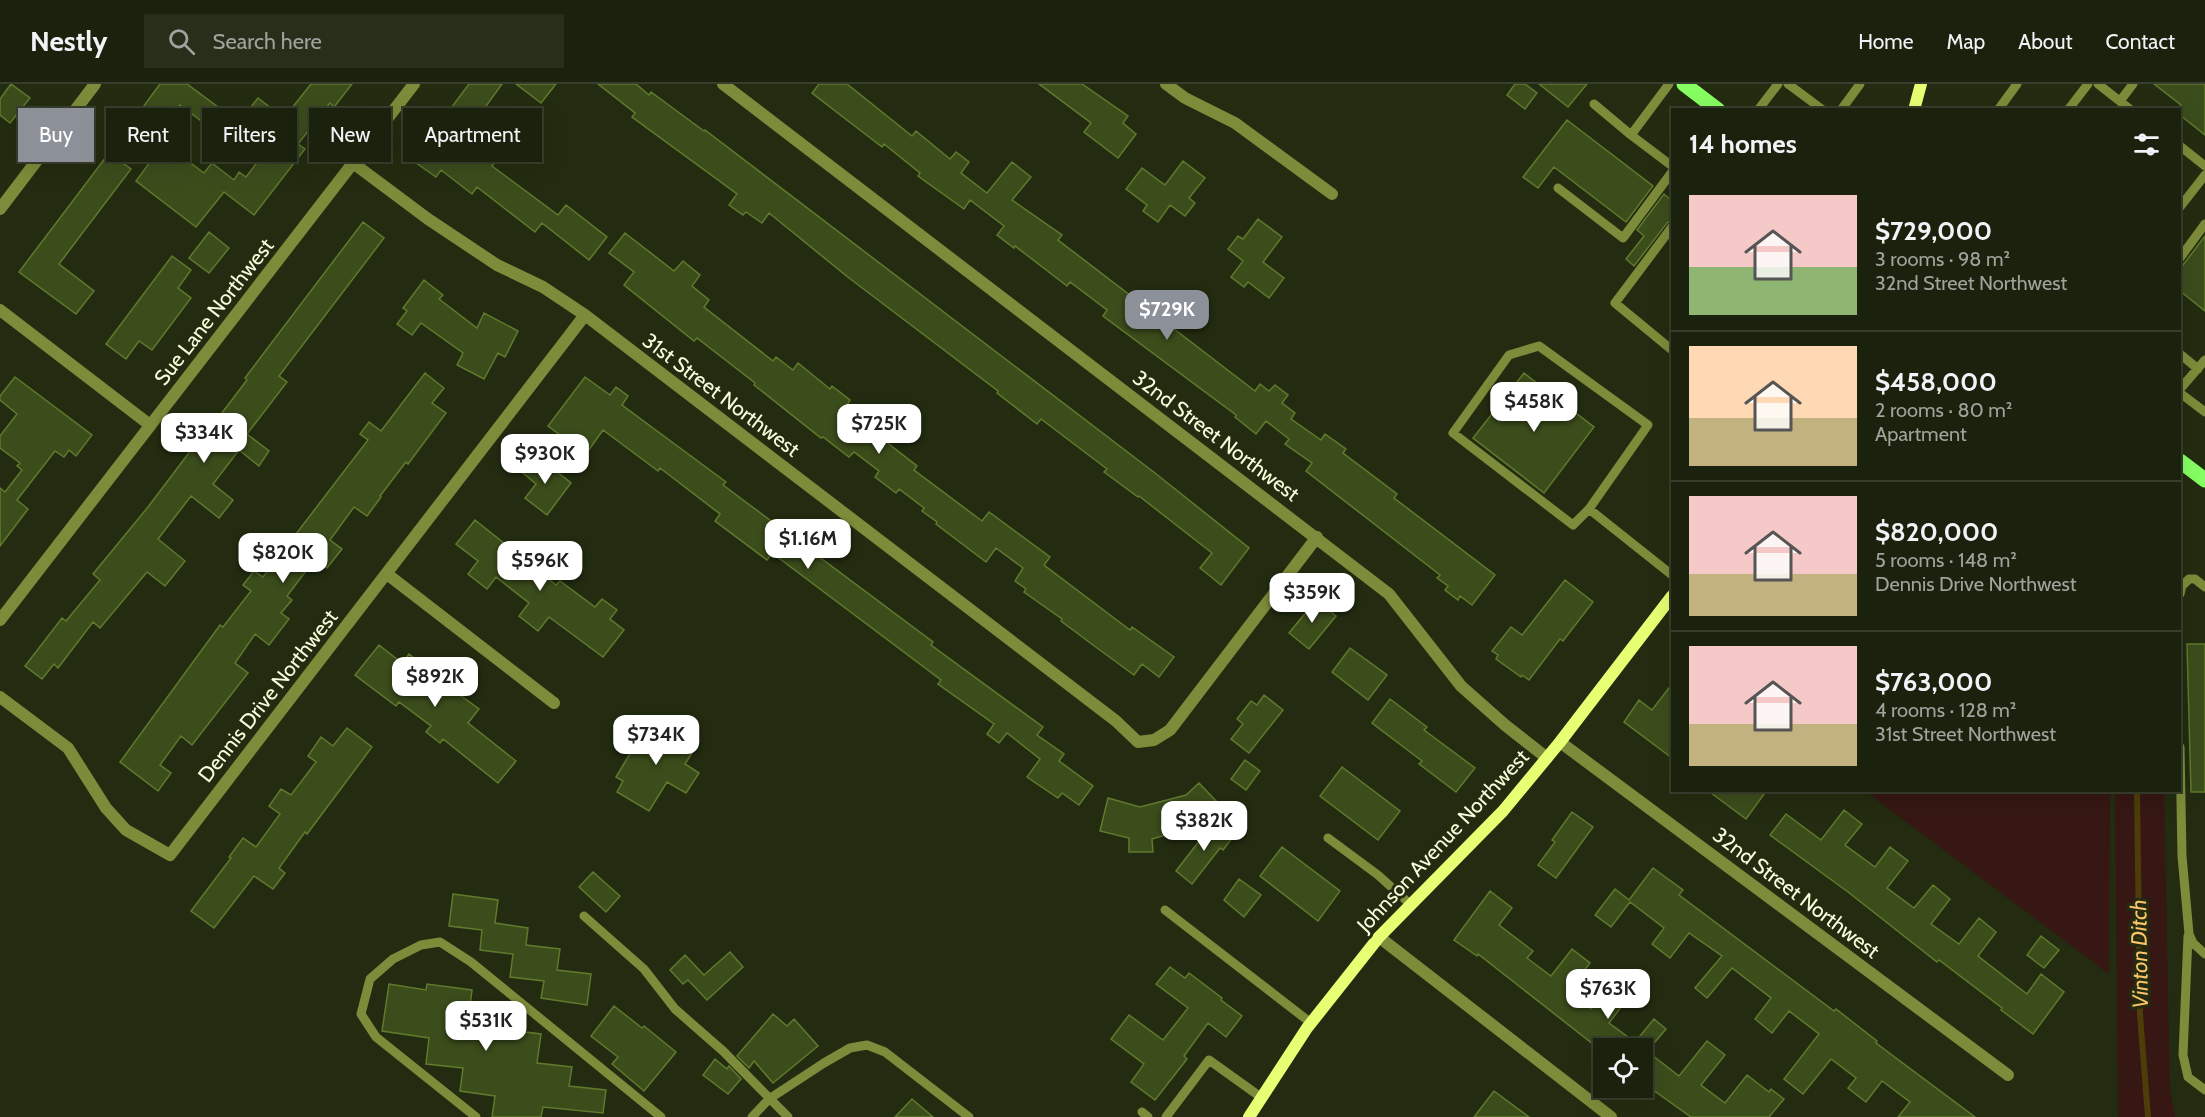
<!DOCTYPE html>
<meta charset="utf-8">
<style>
:root{--surface:#1a210c;--page:#272e1a;--text:#f1f3f6;--muted:#9fa39d;--line:#383e2d;--accent:#8c9099}
body{margin:0;font-family:Cabin,sans-serif;background:var(--page);color:var(--text);height:100vh;display:flex;flex-direction:column;font-size:22px;white-space:nowrap}
*{box-sizing:border-box;margin:0}
p{font-size:20px;color:var(--muted)}
.icon{flex:none;width:33px;height:33px;fill:none;stroke:currentColor;stroke-width:2;stroke-linecap:round;stroke-linejoin:round}
.map{position:relative;flex:1;overflow:hidden}
.drawer{position:absolute;left:1671px;top:24px;width:510px;height:684px;display:flex;flex-direction:column;background:var(--surface);border-radius:0px;box-shadow:0 6px 24px #0002,0 0 0 2px var(--line)}
.drawer>*{flex:none}
.top-card{position:absolute;left:18px;top:24px;width:570px;height:54px;display:flex;gap:12px}
.tools{position:absolute;left:1593px;top:954px;display:grid;gap:12px}
.tools a{display:grid;place-items:center;width:60px;height:60px;border-radius:0px;background:var(--surface);box-shadow:0 6px 24px #0002,0 0 0 2px var(--line);font-size:30px}
.price{position:absolute;translate:-50% -51px;padding:0 14px;border-radius:12px;background:#fff;color:#222;font-size:20px;line-height:39px;filter:drop-shadow(0 2px 3px #0008)}
.price::after{content:'';position:absolute;left:50%;top:36px;width:18px;height:14px;margin-left:-9px;background:inherit;clip-path:polygon(0 0,100% 0,50% 100%)}
.price.current{background:var(--accent);color:#fff}
ul{padding:0;list-style:none}
li{display:flex;align-items:center;gap:18px;height:150px;padding:0 18px}
li+li{border-top:2px solid var(--line)}
li span{display:grid;place-items:center;flex:none;width:168px;height:120px;border-radius:0px;color:#555}
li>.icon{margin-inline-start:auto}
span .icon{width:72px;height:72px;fill:#fffc;stroke-width:1}
li b{font-size:26px}
h2{display:flex;justify-content:space-between;align-items:center;height:72px;padding:0 18px;font-size:26px}
.pill{padding:0 21px;border-radius:0px;background:var(--surface);box-shadow:0 6px 24px #0002,0 0 0 2px var(--line);font-size:21px;line-height:54px}
.pill.current{background:var(--accent);color:#fff}
header{display:flex;align-items:center;gap:36px;box-sizing:border-box;height:84px;padding:0 30px;background:var(--surface);border-bottom:2px solid var(--line)}
header strong{font-size:28px}
nav{display:flex;gap:33px;margin-inline-start:auto;font-size:21px}
.search{width:420px;height:54px;background:var(--page);display:flex;align-items:center;gap:15px;box-sizing:border-box;padding:0 21px;border-radius:0px;color:var(--muted);font-size:22px}
.map>svg:first-child{display:block}
</style>
<header>
<strong>Nestly</strong>
<div class="search"><svg class="icon" aria-label="search" viewBox="0 0 24 24"><circle cx="10" cy="10" r="6"/><path d="M15 15l6 6"/></svg>Search here</div>
<nav><a>Home</a><a>Map</a><a>About</a><a>Contact</a></nav>
</header>
<div class="map">
<svg width="2205" height="1033" viewBox="0 0 2205 1033">
<rect width="100%" height="100%" fill="#232c10"/>
<path fill="#361713" d="M1865 707H2110L2109 890Z
M2115 707H2164L2170 1006 2175 1033H2118Z"/>
<g fill="none" stroke-linecap="round" stroke-linejoin="round">
<path stroke="#4c3d09" stroke-width="6" d="M2137 706 2140 931 2148 1033"/>
</g>
<path fill="#3c4d1c" stroke="#607a2d" stroke-width="1.5" d="M11 0 30 14 10 39 0 31V15Z
M160 0H187L230 32 217 49 180 21 151 58 129 42Z
M311 0H352L334 23 330 19 298 60 305 65 254 131 224 108 196 143 136 97 164 59 204 89 212 79 234 96 239 88 246 93 278 51 247 28 258 14 284 34Z
M469 0H502L473 40 505 66 492 82 558 131 566 121 607 153 589 176 542 139 535 148 477 103 472 110 441 86 436 93 412 76Z
M516 0H556L541 19Z
M598 0H636L649 11 651 8 704 47 705 46 1155 389 1249 464 1221 501 1200 484 1212 469 1139 412 1138 413 1104 388 1107 385 1041 335 1037 340 997 309 998 307 849 194 769 129 762 139 746 128 743 131 729 121 737 110 632 33 635 29Z
M819 0H847L912 52 916 47 950 75 956 68 969 78 961 89 987 109 1012 78 1031 93 1012 116 1062 151 1058 156 1255 307 1260 300 1269 307 1275 301 1288 311 1282 319 1295 329 1291 335 1321 356 1325 350 1346 365 1343 369 1397 410 1394 414 1495 491 1472 521 1460 512 1458 516 1445 506 1448 502 1437 494 1440 491 1306 387 1312 379 1285 360 1289 355 1266 337 1256 350 1235 333 1236 331 1103 232 1107 226 1070 198 1067 202 1015 162 1014 164 997 151 1004 142 970 116 964 125 918 92 920 89 884 60 882 63 812 9Z
M1039 0H1082L1128 32 1123 39 1136 50 1118 74 1084 48 1091 39Z
M1515 0H1525L1537 9 1525 25 1507 11Z
M1539 0H1587L1568 23Z
M2154 0H2205V51L2180 31V26H2177L2181 21Z
M1567 36 1653 102 1626 138 1554 83 1538 104 1523 93Z
M109 69 131 85 59 180 94 207 76 230 19 188Z
M1183 77 1205 94 1189 114 1195 119 1185 132 1170 121 1158 138 1143 127 1147 121 1126 105 1142 84 1165 101Z
M1664 110 1672 117V136L1667 139 1634 182 1626 175 1644 152 1637 146Z
M1258 135 1282 153 1263 178 1284 194 1269 214 1248 198 1244 203 1231 193 1243 177 1228 165 1238 152 1243 155Z
M363 138 384 154 279 292 287 298 247 350 269 367 259 382 239 366 213 400 233 416 219 434 191 412 158 455 185 477 165 502 147 488 100 544 93 538 58 584 54 580 42 595 25 582 62 534 66 537 100 496 93 490 148 423 207 345 209 346 247 296 245 294Z
M209 148 229 164 209 189 189 174Z
M625 149 674 187 683 177 700 191 692 202 709 216 704 223 773 277 776 273 793 286 798 279 830 305 832 302 850 316 847 321 874 342 871 346 917 382 914 386 982 437 989 428 1050 473 1044 481 1130 546 1132 543 1174 573 1159 593 1142 580 1134 591 1093 561 1061 537 1062 535 1024 508 1026 505 1015 497 1023 484 996 464 986 478 936 440 937 438 922 427 924 424 899 405 896 409 875 393 879 387 854 368 849 373 823 353 821 354 754 301 755 299 697 254 694 257 624 201 634 188 609 169Z
M2205 152V227L2180 207V185Z
M172 172 191 186 178 204 191 214 152 266 139 257 126 275 106 260Z
M424 196 443 211 439 215 477 244 484 229 518 247 505 273 498 269 484 295 457 281 463 269 421 239 412 251 397 240 407 227 403 224Z
M425 289 444 304 432 319 446 329 408 380 406 378 380 412 381 413 367 432 354 423 330 456 342 465 327 484 315 475 287 512 292 516 281 529 289 535 269 561 255 550 235 579 248 589 192 661 181 652 160 681 171 689 158 707 120 678 220 541 223 543 251 507 243 501 254 487 263 493 368 356 360 350 369 338 381 347Z
M1524 289 1594 343 1544 409 1473 354Z
M15 293 92 351 76 372 69 366 64 373 55 367 17 416 28 425 0 462V404L5 408 22 386 17 382 20 379 0 364V352L17 330 0 316V312Z
M585 293 610 311 616 303 628 312 622 321 726 398 723 401 933 558 931 561 1043 643 1037 651 1064 670 1059 677 1093 702 1079 721 1062 709 1058 714 1027 693 1040 675 1007 649 999 659 987 650 994 640 938 600 941 596 772 469 767 476 715 437 720 430 660 384 658 387 603 346 586 370 548 342Z
M537 372 571 399 547 431 525 414 536 400 523 389Z
M475 436 556 501 560 497 595 523 602 515 617 526 610 535 624 546 603 573 549 533 538 547 519 532 529 519 496 493 487 505 468 490 478 477 456 460Z
M1565 496 1593 518 1563 557 1560 555 1529 596 1522 591 1521 593 1496 575 1498 571 1492 567 1511 543 1522 551Z
M1316 516 1336 532 1309 565 1289 549Z
M2187 560H2205V708H2191Z
M379 561 402 579 409 570 426 583 424 585 479 625 468 639 516 677 498 699 443 655 440 659 426 648 431 642 399 618 396 622 355 591Z
M1350 564 1387 591 1368 616 1332 588Z
M1672 600V674L1624 638 1639 616 1652 626Z
M1264 611 1283 626 1249 669 1231 655 1243 640 1237 635 1251 617 1257 621Z
M1390 615 1427 643 1424 646 1475 684 1456 708 1419 680 1422 677 1372 639Z
M647 634 695 664 685 680 699 689 686 709 667 698 649 727 617 708 623 697 616 693 637 658 634 656Z
M347 644 372 663 307 750 305 748 279 784 285 789 273 805 254 792 214 844 191 827 231 774 229 773 243 754 256 763 280 730 269 722 281 705 291 711 316 678 308 672 321 653 333 662Z
M1245 676 1260 687 1246 706 1231 695Z
M1342 683 1400 727 1378 756 1320 712Z
M1199 699 1218 719 1205 731 1213 737 1152 755 1153 768H1129V754L1100 747 1108 714 1140 723 1186 711Z
M1707 706H1767L1746 735Z
M1844 726 1862 740 1845 761 1875 783 1890 763 1908 777 1887 804 1914 824 1933 801 1950 815 1931 840 1959 860 1979 834 1996 848 1978 872 2027 910 2041 890 2064 908 2033 950 2001 926 2002 924 1939 876 1937 878 1848 808 1770 751 1786 730 1821 756Z
M1572 728 1593 743 1556 794 1538 781 1555 758 1552 756Z
M1214 738 1233 753 1223 766 1220 764 1192 800 1176 787Z
M1282 763 1340 807 1318 837 1260 792Z
M1653 784 1683 806 1679 811 1834 927 1836 925 1877 957 1876 959 1975 1033H1898L1910 1018 1882 997 1866 1018 1848 1004 1856 994 1831 975 1803 1010 1784 995 1819 950 1789 927 1772 949 1755 935 1771 914 1732 884 1707 914 1695 904 1722 872 1689 849 1670 874 1652 860 1664 844 1630 818 1611 843 1595 831 1615 805 1629 816Z
M593 788 620 812 606 828 579 803Z
M1239 795 1261 811 1244 833 1224 816Z
M1490 807 1512 824 1499 841 1533 867 1527 874 1551 892 1572 865 1590 879 1568 908 1591 925 1610 901 1628 914 1609 939 1635 958 1654 935 1666 945 1650 964H1643L1679 992 1707 957 1725 971 1701 1001 1725 1019 1747 991 1769 1008 1771 1005 1784 1015 1769 1033H1691L1642 998V964H1598L1478 870 1477 872 1454 856Z
M453 810 498 816 495 839 528 844 526 861 560 865 557 886 591 890 587 921 541 914 544 897 510 893 513 870 480 866 482 846 449 842Z
M2041 852 2059 866 2044 884 2027 871Z
M730 868 743 883 707 916 688 896 683 900 670 886 685 871 704 891Z
M1170 883 1185 894 1189 889 1222 914 1221 916 1242 932 1226 953 1208 939 1184 972 1187 975 1155 1016 1131 998 1144 980 1111 955 1129 931 1163 956 1188 924 1156 900Z
M389 900 426 906 427 900 472 906 470 922 504 926 501 945 541 950 537 979 572 983 569 1002 606 1006 603 1029 543 1023 541 1033H492L495 1012 460 1007 463 984 426 980 429 954 382 947Z
M614 922 642 944 644 942 676 968 644 1007 612 980 618 973 591 952Z
M773 930 787 942 794 935 818 962 773 999 754 977 749 984 737 972Z
M715 975 727 985 729 982 741 995 728 1010 703 991Z
M1494 1007 1529 1033H1474Z
M912 1015 933 1033H895Z"/>
<g fill="none" stroke-linecap="round" stroke-linejoin="round">
<path stroke="#7d8c3a" stroke-width="9" d="M1669 0 1631 51 1672 82
M1788 0 1823 26
M2098 0 2131 26
M2120 17 2133 0
M1594 20 1631 51
M1758 26 1778 0
M1841 26 1860 0
M1998 26 2017 0
M2068 26 2088 0
M2180 62 2205 82
M1558 104 1623 154 1672 88
M2180 123 2205 91
M1672 143 1615 219 1672 266
M2180 174 2205 140
M1539 262 1648 341 1589 425 1573 441 1453 349 1509 271Z
M2180 270 2198 285
M2180 305 2205 276
M2180 309 2205 328
M1589 425 1672 491
M2180 510 2182 502 2189 495H2195L2205 503
M2180 663 2182 772 2189 850 2193 859 2205 870
M1328 754 1378 791 1410 820
M1165 826 1311 939
M584 832 644 885 675 925 723 967 788 1033
M2188 852 2183 971 2188 993 2205 1006
M1142 1028 1148 1033
M476 1033 376 953 361 930 370 895 393 875 421 861 440 858 471 878 661 1033
M752 1033 769 1015 824 979 850 964 867 961 885 968 969 1033
M1166 1033 1209 976 1262 1014"/>
<path stroke="#7d8c3a" stroke-width="12" d="M723 0 1389 510 1461 602 1505 641 1547 674
M1166 0 1185 14 1235 39 1332 110
M353 79 428 135 497 181 543 203 585 231 1116 637 1138 658 1154 656 1170 646 1317 453
M0 125 95 0
M0 226 150 341
M387 490 554 619
M0 536 414 0
M0 613 68 664 106 724 126 746 170 771 585 231
M1560 658 2008 991
M1379 853 1611 1033"/>
<path stroke="#e7ff72" stroke-width="12" d="M1914 26 1921 0
M1249 1033 1307 944 1379 853 1503 727 1560 658 1672 512"/>
<path stroke="#86ff62" stroke-width="15" d="M1684 0 1718 26
M2180 377 2205 396"/>
</g>
<g text-anchor="middle" stroke-width="6" stroke-linejoin="round" paint-order="stroke">
<g font-size="21" fill="#f6ffdb" stroke="#232c10">
<text transform="translate(214 228) rotate(-52)" y="7">Sue Lane Northwest</text>
<text transform="translate(721 311) rotate(37)" y="7">31st Street Northwest</text>
<text transform="translate(1216 352) rotate(37)" y="7">32nd Street Northwest</text>
<text transform="translate(268 612) rotate(-52)" y="7">Dennis Drive Northwest</text>
<text transform="translate(1443 757) rotate(-47)" y="7">Johnson Avenue Northwest</text>
<text transform="translate(1796 809) rotate(37)" y="7">32nd Street Northwest</text>
</g>
<g font-size="22" font-style="italic" fill="#ffc469" stroke="#232c10">
<text transform="translate(2139 870) rotate(-91)" y="8">Vinton Ditch</text>
</g>
</g>
</svg>
<div class="tools">
<a><svg class="icon" aria-label="locate" viewBox="0 0 24 24"><circle cx="12" cy="12" r="6"/><path d="M12 2v4M12 18v4M2 12h4M18 12h4"/></svg></a>
</div>
<b class="price current" style="left:1167px;top:257px">$729K</b>
<b class="price" style="left:1534px;top:349px">$458K</b>
<b class="price" style="left:879px;top:371px">$725K</b>
<b class="price" style="left:204px;top:380px">$334K</b>
<b class="price" style="left:545px;top:401px">$930K</b>
<b class="price" style="left:808px;top:486px">$1.16M</b>
<b class="price" style="left:283px;top:500px">$820K</b>
<b class="price" style="left:540px;top:508px">$596K</b>
<b class="price" style="left:1312px;top:540px">$359K</b>
<b class="price" style="left:435px;top:624px">$892K</b>
<b class="price" style="left:656px;top:682px">$734K</b>
<b class="price" style="left:1204px;top:768px">$382K</b>
<b class="price" style="left:1608px;top:936px">$763K</b>
<b class="price" style="left:486px;top:968px">$531K</b>
<div class="top-card">
<a class="pill current">Buy</a>
<a class="pill">Rent</a>
<a class="pill">Filters</a>
<a class="pill">New</a>
<a class="pill">Apartment</a>
</div>
<section class="drawer">
<h2>14 homes<svg class="icon" aria-label="filters" viewBox="0 0 24 24"><path d="M4 7h16M4 17h16"/><circle cx="9" cy="7" r="2"/><circle cx="15" cy="17" r="2"/></svg></h2>
<ul>
<li><span style="background:linear-gradient(#f6c9c9 60%,#8fb573 0)"><svg class="icon" aria-label="home" viewBox="0 0 24 24"><path d="M3 11l9-7 9 7M6 9v11h12V9"/></svg></span><div><b>$729,000</b><p>3 rooms · 98 m²</p><p>32nd Street Northwest</p></div></li>
<li><span style="background:linear-gradient(#ffd9b3 60%,#c2b280 0)"><svg class="icon" aria-label="home" viewBox="0 0 24 24"><path d="M3 11l9-7 9 7M6 9v11h12V9"/></svg></span><div><b>$458,000</b><p>2 rooms · 80 m²</p><p>Apartment</p></div></li>
<li><span style="background:linear-gradient(#f6c9c9 65%,#c2b280 0)"><svg class="icon" aria-label="home" viewBox="0 0 24 24"><path d="M3 11l9-7 9 7M6 9v11h12V9"/></svg></span><div><b>$820,000</b><p>5 rooms · 148 m²</p><p>Dennis Drive Northwest</p></div></li>
<li><span style="background:linear-gradient(#f6c9c9 65%,#c2b280 0)"><svg class="icon" aria-label="home" viewBox="0 0 24 24"><path d="M3 11l9-7 9 7M6 9v11h12V9"/></svg></span><div><b>$763,000</b><p>4 rooms · 128 m²</p><p>31st Street Northwest</p></div></li>
</ul>
</section>
</div>
